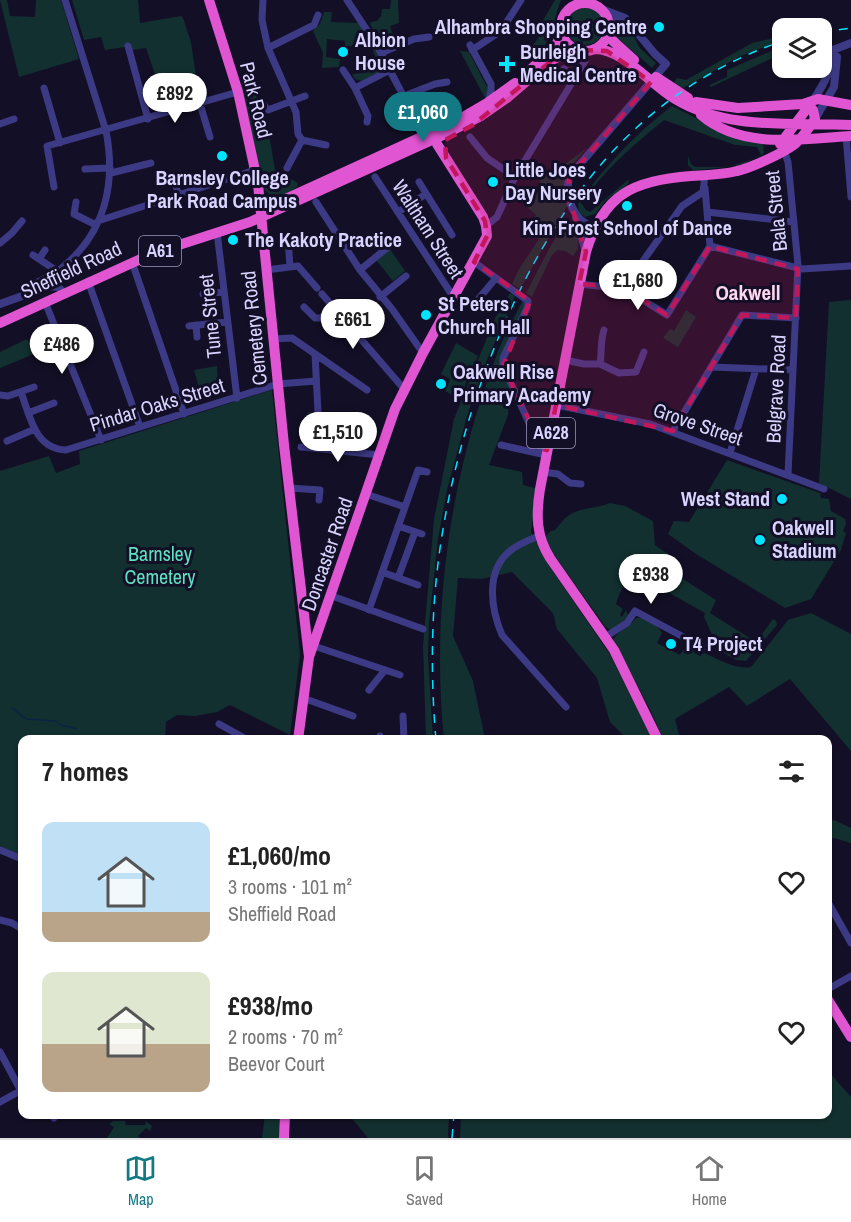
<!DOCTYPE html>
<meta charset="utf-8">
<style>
:root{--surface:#fff;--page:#f6f6f6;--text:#222;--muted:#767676;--line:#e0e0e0;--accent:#137a85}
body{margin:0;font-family:"Archivo Narrow",sans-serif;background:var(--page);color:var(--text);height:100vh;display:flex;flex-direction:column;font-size:22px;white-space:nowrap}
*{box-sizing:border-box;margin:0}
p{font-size:20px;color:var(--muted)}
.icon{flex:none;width:33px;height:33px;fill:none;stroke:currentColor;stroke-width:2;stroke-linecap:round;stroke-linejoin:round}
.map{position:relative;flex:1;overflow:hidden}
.panel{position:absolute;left:18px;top:735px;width:814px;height:384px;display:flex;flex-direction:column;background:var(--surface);border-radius:12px;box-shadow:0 2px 4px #0004}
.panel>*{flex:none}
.controls{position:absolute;left:772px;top:18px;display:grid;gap:12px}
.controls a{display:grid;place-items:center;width:60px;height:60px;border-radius:12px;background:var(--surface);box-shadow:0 2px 4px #0004;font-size:30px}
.price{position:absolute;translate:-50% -51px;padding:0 14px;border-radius:21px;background:#fff;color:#222;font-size:20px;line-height:39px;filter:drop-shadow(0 2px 3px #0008)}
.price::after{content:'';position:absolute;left:50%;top:36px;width:18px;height:14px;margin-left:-9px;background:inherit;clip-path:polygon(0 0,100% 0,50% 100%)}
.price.selected{background:var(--accent);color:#fff}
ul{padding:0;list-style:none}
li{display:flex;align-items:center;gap:18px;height:150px;padding:0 24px}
li span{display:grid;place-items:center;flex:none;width:168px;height:120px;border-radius:12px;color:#555}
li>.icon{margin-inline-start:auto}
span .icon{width:72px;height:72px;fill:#fffc;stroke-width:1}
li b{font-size:26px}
h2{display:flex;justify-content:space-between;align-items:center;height:72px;padding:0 24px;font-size:26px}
.tabs{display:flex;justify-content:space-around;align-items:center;height:84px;border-top:2px solid var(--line);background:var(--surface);font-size:16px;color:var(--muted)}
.tabs a{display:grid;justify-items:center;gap:3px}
.tabs .selected{color:var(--accent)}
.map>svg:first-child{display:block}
</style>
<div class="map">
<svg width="851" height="1138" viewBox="0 0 851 1138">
<rect width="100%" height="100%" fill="#130f26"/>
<path fill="#12302f" d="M0 0H7L10 16 35 17 36 0H61L79 59 19 77Z
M72 0H138L140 23 181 16 183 18 191 42 197 83 161 92 146 48 132 50 131 46 105 50 101 37 84 40Z
M391 0H398L399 23 390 26 396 43 389 45 380 42 370 24 371 22 377 21 381 16 382 9H390Z
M555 0H561C553 19 553 40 537 54L529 51 543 31 541 24Z
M566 26a19 19 0 1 1 38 0a19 19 0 1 1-38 0Z
M324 12H332L331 22 360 23 383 64 381 71 361 81 355 79 352 74 364 73 379 66 372 48 371 46H345V41L327 39 326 57 340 59 339 67 322 68 323 53 313 31 320 24Z
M621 23C635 27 633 40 641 49 646 54 651 58 656 63L652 68 614 35C613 28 615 25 621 23Z
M778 37V42L741 56 683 88 673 84 677 78 686 80 752 43Z
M783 46V53L711 87 709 85 727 77V70Z
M460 51 469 52 489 91 485 98Z
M253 82 262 116 269 135 275 169 278 171 277 174 280 175 281 173 298 183 297 187 284 195 269 194 265 190 262 179 241 86Z
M672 106 725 133 763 142 764 153 762 155C739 166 718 169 693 170L688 165V156L691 164 695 167H721L743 164 761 155 757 147 735 145 664 120C633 145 605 170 581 203L586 210 590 212 629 179 628 184 606 200 595 214 585 217 579 212 578 204C605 166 635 134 672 106Z
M587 148C569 169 558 176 567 206L520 289 512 284 519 269 539 239 526 229 536 215 527 207 538 191 540 180 545 172 549 173 555 163 561 167Z
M568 219 579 230 578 249 573 256 565 251 558 250 552 255 532 297 526 293 550 247Z
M390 249 405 271 393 281 376 260Z
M510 293 515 296 486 362 467 416 447 490 438 539 429 623 428 656 433 739 426 740 423 646 434 519 454 419 495 318Z
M523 300 526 302V306L503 352 514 397 509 400 508 415 489 465 522 472 523 485 535 488 536 496 531 532 552 570 611 656 652 739H627L610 722 597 678 557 629 553 613 512 572 482 579 458 578 453 636 473 681 485 739 444 740C431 609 450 476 497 354 504 335 514 318 523 300Z
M851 300V499L819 483 829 302Z
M686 310 696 317 678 347 663 338 670 329 674 331Z
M27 339 36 353 0 368V352Z
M456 343 478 356 459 399 445 391 450 379 441 374Z
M217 366 218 386 200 391 194 370Z
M272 390 300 654 290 735 230 705 217 712 195 716 177 715 166 722 165 739 22 740V855L0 848V471L49 456 56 473 80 464 79 451Z
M308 412 333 418 332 444 321 440 309 442Z
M727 460 820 493 821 498 829 499 831 511 845 519 846 524 843 531 846 533 841 550 811 599 785 608 696 554 668 534 674 521 689 522Z
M610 503 625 506 653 521 655 545 680 562 675 574 716 600 710 613 756 642 773 619 776 621 777 625 746 661 736 660 713 647 712 643 715 641 704 617 705 613 639 576C625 580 620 590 616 604L623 609 620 615 622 617 626 610 628 615 624 621 610 630 604 625 543 539 551 531 555 530C559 526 563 519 568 516 580 507 596 509 610 503Z
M811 613 851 634V751L790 679 747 706 729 687 675 719 680 739H663L650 709 613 640C619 630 630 627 636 618 645 617 658 624 662 633L657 643 680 655 688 643 695 650 693 652 700 656 704 653C719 659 735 670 751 667L788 620Z
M834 820 851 828V843L834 838 828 840V822Z
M828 1071 851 1097V1138H460L461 1115 828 1114Z
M265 1115H280V1138H262Z
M349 1115H449L448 1138H368Z
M113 1121H125L126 1125H145L146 1121 152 1126 150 1131 146 1128 138 1136 140 1138H107L114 1127 109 1124Z"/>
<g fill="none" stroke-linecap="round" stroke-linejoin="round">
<path stroke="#0c2248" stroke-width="1.5" d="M12 708 26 719 55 721 61 725 77 729"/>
<path stroke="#3d3a85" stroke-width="7" d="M263 0 262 20 268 48 296 112 298 134 302 140 326 145
M347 0 376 44 424 135
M470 45 491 84V90L488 103
M128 46 148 119
M268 48 314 25 318 15
M472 50 501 31 521 0
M381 53 414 39 429 37
M564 69 575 76
M343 70 355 88
M44 88 60 143
M404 96 435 84 447 82
M200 104 210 137
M263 104 268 110 305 96
M367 122 368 116 355 88 390 70
M0 124 14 119
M846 136 851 197
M470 137 487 158 515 177
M782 151H784L788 162 798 265 788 474
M287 168 302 140
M85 169 110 168
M111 173 151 163
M375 177 454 298
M175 180 178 195
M419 182 452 235
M54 187 47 146 238 92
M76 202 74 214 96 225
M316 202 360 270 392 309 423 353
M398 212 426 194
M707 212 794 222
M98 221 255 170
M486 226 497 217 515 177 585 61
M217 232 237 398
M286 236 288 239 290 267
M0 243 12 233 22 221
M710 246 802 269 851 266
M33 255 57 271
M39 259 45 250
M132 262 184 414
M474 262 528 301 527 308 503 358V366L540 447 547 450
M266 270 298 266 317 288
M360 270 388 247
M88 281 140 427
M579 284 616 288 626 285 682 206 703 192 705 175
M622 287 667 315 710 246 705 188
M33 293 32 285C43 279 55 274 64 266 106 231 116 182 106 131L65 0
M203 294 224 292
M322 294 404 389
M380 297 406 276
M45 302 101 440
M475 303 496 278
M304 307 315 318H321L333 308
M196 325 197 337
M189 326 227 322
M273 339 292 338 367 390
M315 354 318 412
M565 360 584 364H600L619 373 636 372 644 352
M600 364C602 352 600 342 604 330
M711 367 793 370
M21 392C30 417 35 449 66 450L278 384 316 381
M0 395 8 396 34 387
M556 405 650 424 824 489
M28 413 54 403
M673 431 742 315 796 318
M7 441 35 429
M501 445 546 455
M301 447 380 455
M730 453 756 369
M543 472 558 474 570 483 581 484
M289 488 320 490 319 500
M366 494 405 507 369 610
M405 507 418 470 427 472
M398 526 422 534
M539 536C529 540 518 544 510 551 485 571 491 609 502 635L566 707
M382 572 418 585
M398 578 415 532
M332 596 423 629
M605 637 627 623 635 611 702 647
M314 646 400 675
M369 690 385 670
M303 698 353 716
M403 716 404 740
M219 724 248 740
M380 736V740
M0 850 22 859
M828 902 851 943
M0 920 12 923 22 929
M828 989 851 976
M0 1052 21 1091
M0 1102 22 1090
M54 1118 56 1114"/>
<path stroke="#3d3a85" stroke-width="8" d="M609 24 620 20 629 23
M833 50 851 43
M814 99C820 89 827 80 829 69 831 62 829 56 833 50
M815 119 834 87 837 57
M576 217 586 252
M594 227C573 222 565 197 569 177L666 64 655 54 625 18 601 9
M0 304 50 286 58 287 64 293"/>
<path stroke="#e055d1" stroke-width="10" d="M209 0 238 92 258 184 284 445 309 657
M561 27a24 24 0 1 1 48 0a24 24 0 1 1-48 0Z
M609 32 613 41 634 60
M594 49C622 48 651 85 675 99 728 131 792 122 851 125
M529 71 555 47 562 33
M656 77 688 98
M696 102 738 108 803 104 818 99 851 105
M701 115C742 150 802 139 851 136
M458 120 487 103 515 83
M780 144 812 102
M270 206 430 133
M0 323 154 253 250 222 441 136 481 116 507 98 550 61 562 55 581 50
M298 740 309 657 395 409 423 353 487 236 486 226 483 217 437 144 435 135 436 130
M658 740 614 650 550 558C536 536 536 515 540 489L586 252C603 194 634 180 691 176 706 175 722 175 737 171 751 168 783 153 795 144 803 137 809 128 815 119L813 110 805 104
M828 1000 851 1037
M284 1138 285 1114"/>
<path stroke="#00e5ff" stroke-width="1.5" stroke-dasharray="9 8" stroke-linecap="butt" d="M822 32 851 28
M436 740C431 684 431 627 437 572 452 435 512 266 604 161 652 106 714 64 783 41
M452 1138 454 1114"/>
</g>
<path fill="#c2185b" fill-opacity="0.2" stroke="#c2185b" stroke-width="4.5" stroke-dasharray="12 8" stroke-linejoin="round" d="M581 50 607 51 651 82 569 177 568 194 586 252 579 284 622 287 667 315 710 246 798 269 796 318 742 315 673 431 556 405 547 450 543 449 503 366 530 301 474 262 487 236 485 221 446 158 445 140 473 125 555 58Z"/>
<g fill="#00e5ff" stroke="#130f26" stroke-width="2">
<circle cx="659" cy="27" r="6"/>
<circle cx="343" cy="52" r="6"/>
<path d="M504 55h6v6h6v6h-6v6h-6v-6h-6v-6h6z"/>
<circle cx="222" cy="156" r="6"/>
<circle cx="493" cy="182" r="6"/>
<circle cx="627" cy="206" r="6"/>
<circle cx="233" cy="240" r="6"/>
<circle cx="426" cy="315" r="6"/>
<circle cx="441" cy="384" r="6"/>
<circle cx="782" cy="499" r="6"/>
<circle cx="760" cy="540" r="6"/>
<circle cx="671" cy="644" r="6"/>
</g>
<g text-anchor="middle" stroke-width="6" stroke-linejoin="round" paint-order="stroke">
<g fill="#130f26" stroke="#9e99be" stroke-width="1.5">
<rect x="139" y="236" width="42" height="30" rx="4.5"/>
<rect x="527" y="418" width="48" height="30" rx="4.5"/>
</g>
<g font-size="18" font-weight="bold" fill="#d9d4ff">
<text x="160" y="257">A61</text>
<text x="551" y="439">A628</text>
</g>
<g font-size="20" font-weight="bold" fill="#d9d4ff" stroke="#130f26" text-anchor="start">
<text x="647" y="34" text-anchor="end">Alhambra Shopping Centre</text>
<text x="355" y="47">Albion<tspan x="355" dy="23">House</tspan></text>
<text x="520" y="59">Burleigh<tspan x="520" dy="23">Medical Centre</tspan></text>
<text x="505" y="177">Little Joes<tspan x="505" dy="23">Day Nursery</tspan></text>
<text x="222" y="185" text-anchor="middle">Barnsley College<tspan x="222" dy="23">Park Road Campus</tspan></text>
<text x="627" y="235" text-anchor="middle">Kim Frost School of Dance</text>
<text x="245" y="247">The Kakoty Practice</text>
<text x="438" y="311">St Peters<tspan x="438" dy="23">Church Hall</tspan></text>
<text x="453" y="379">Oakwell Rise<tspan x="453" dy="23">Primary Academy</tspan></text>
<text x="770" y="506" text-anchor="end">West Stand</text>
<text x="772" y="535">Oakwell<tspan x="772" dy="23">Stadium</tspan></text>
<text x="683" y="651">T4 Project</text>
</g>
<g font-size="20" fill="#d9d4ff" stroke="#130f26">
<text transform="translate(256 100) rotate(76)" y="7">Park Road</text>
<text transform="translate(776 211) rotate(-96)" y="7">Bala Street</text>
<text transform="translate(428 229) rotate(57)" y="7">Waltham Street</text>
<text transform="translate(71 270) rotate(-25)" y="7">Sheffield Road</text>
<text transform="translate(210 316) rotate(-96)" y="7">Tune Street</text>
<text transform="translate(254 328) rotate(-96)" y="7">Cemetery Road</text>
<text transform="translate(776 389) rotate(-87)" y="7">Belgrave Road</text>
<text transform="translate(157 405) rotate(-17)" y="7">Pindar Oaks Street</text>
<text transform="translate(698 424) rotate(19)" y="7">Grove Street</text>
<text transform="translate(327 554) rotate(-71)" y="7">Doncaster Road</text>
</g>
<g font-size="20" fill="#5fe0c0" stroke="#130f26">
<text x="160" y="561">Barnsley<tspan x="160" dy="23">Cemetery</tspan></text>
</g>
<g font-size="21" font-weight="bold" fill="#ffd6f0" stroke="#130f26">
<text x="748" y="300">Oakwell</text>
</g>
</g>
</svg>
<div class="controls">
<a><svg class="icon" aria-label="layers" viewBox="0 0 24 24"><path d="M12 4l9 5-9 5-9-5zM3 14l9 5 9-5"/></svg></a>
</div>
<b class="price" style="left:175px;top:124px">£892</b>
<b class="price selected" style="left:423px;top:143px">£1,060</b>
<b class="price" style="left:638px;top:311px">£1,680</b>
<b class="price" style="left:353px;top:350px">£661</b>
<b class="price" style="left:62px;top:375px">£486</b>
<b class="price" style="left:338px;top:463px">£1,510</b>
<b class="price" style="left:651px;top:605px">£938</b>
<section class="panel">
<h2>7 homes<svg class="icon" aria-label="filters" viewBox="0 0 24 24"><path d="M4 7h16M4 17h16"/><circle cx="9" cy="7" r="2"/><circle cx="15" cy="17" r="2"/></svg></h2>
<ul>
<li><span style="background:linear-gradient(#bfe0f5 75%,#b9a48a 0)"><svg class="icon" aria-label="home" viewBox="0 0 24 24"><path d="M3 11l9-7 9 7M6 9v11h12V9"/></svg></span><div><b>£1,060/mo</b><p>3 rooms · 101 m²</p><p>Sheffield Road</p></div><svg class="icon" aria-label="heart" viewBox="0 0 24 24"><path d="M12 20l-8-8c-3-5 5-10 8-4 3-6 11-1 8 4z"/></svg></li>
<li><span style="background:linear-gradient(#dfe7d0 60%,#b9a48a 0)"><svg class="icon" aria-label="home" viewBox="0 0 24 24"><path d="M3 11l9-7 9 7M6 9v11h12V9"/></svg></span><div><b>£938/mo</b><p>2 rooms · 70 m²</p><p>Beevor Court</p></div><svg class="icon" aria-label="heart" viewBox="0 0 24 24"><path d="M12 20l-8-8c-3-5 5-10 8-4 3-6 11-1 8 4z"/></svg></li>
</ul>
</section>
</div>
<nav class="tabs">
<a class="selected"><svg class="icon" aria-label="map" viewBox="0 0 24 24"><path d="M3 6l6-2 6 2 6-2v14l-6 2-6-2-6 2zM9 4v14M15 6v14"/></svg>Map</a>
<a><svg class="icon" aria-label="saved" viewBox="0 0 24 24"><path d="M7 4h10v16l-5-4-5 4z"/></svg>Saved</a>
<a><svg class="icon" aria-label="home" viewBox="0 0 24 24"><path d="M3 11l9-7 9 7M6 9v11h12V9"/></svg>Home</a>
</nav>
